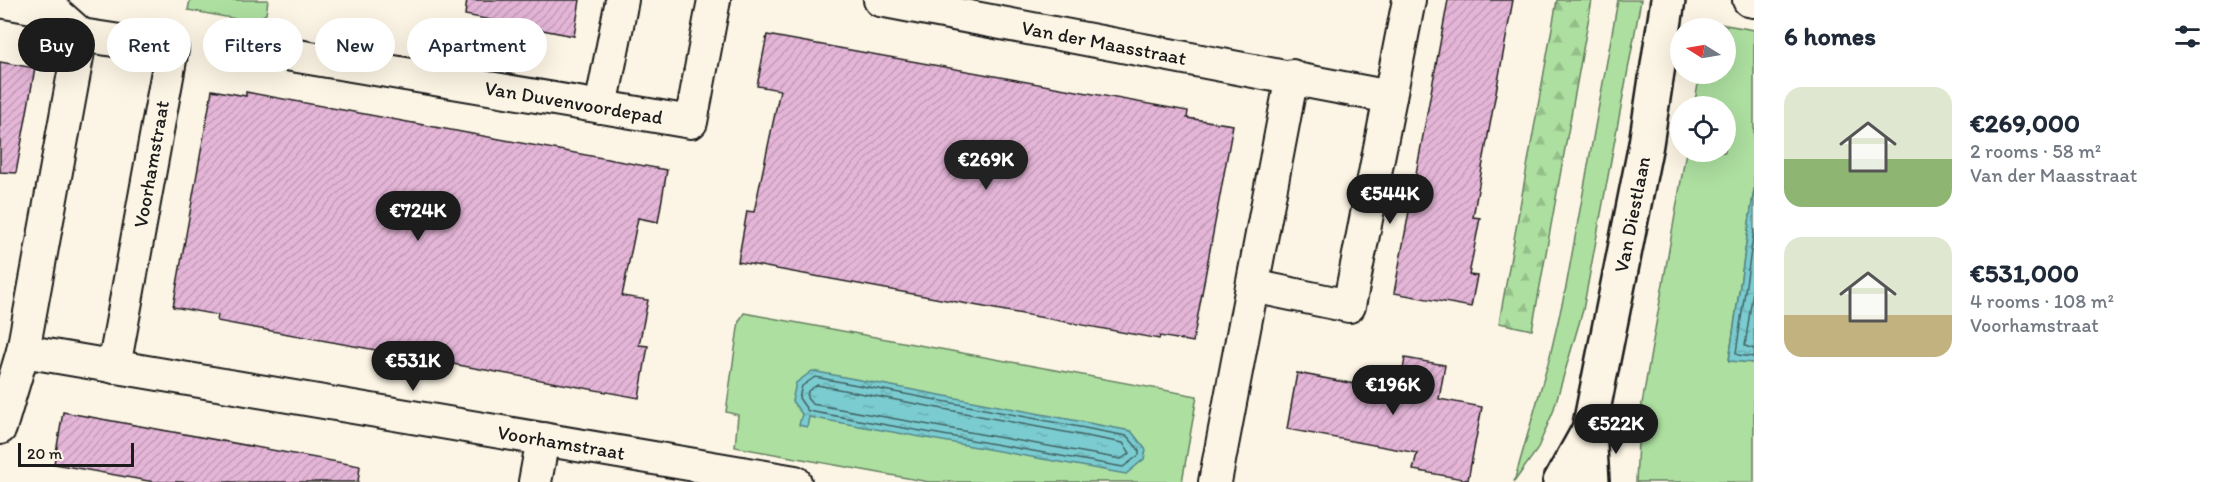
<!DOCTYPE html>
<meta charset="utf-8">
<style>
:root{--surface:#fff;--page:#f6f6f7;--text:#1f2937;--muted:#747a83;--accent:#1c1c1c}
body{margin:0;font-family:Itim,sans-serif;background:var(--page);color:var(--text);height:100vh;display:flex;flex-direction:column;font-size:22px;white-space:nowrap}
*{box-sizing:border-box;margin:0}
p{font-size:20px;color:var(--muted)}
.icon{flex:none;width:33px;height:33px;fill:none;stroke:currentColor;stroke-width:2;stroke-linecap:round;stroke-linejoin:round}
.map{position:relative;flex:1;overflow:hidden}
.sheet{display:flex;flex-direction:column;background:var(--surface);width:480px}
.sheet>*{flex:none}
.guide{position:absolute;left:18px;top:18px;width:570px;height:54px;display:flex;gap:12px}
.needle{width:39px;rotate:281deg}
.fabs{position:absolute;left:1670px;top:18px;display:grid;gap:12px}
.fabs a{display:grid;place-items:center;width:66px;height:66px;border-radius:50%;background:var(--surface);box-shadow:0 6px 24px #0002;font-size:30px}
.scale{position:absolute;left:18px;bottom:15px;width:116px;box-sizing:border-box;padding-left:6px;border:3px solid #1c1c1c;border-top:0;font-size:16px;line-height:21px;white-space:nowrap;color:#1c1c1c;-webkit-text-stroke:4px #fcf5e5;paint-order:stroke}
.price{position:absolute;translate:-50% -51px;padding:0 14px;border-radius:21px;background:var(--accent);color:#fff;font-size:20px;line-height:39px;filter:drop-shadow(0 2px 3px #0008)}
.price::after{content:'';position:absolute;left:50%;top:36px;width:18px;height:14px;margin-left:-9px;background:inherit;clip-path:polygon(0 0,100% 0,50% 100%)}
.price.on{background:#222;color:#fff}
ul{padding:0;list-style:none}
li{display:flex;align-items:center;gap:18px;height:150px;padding:0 30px}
li span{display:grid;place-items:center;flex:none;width:168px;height:120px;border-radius:18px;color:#555}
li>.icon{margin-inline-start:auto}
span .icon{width:72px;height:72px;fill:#fffc;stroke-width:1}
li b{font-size:26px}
h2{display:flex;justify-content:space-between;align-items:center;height:72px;padding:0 30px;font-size:26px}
.tag{padding:0 21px;border-radius:27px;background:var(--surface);box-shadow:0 6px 24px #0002;font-size:21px;line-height:54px}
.tag.on{background:var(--accent);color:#fff}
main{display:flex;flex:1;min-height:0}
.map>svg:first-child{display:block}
</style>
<main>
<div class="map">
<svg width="1754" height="482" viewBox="0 0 1754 482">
<defs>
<pattern id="forest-firs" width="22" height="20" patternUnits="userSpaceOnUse" patternTransform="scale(1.5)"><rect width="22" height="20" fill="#addfa0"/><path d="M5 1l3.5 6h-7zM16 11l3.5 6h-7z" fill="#94bf89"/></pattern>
<pattern id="water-ripples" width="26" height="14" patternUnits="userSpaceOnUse" patternTransform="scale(1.5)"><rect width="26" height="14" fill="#7accd0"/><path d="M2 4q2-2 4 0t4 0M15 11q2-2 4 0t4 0" fill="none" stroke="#69afb2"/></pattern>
<pattern id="building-hatch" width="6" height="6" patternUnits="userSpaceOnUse" patternTransform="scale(1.5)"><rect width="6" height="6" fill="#e4b5d7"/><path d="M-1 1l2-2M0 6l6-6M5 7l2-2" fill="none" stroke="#c39bb8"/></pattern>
</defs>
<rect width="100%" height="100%" fill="#fcf5e5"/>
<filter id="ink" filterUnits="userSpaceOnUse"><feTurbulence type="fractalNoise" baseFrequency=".0167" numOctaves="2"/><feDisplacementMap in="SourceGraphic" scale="12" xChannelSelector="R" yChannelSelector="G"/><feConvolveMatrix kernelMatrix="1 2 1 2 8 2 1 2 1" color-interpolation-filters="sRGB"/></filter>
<g filter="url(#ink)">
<path fill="#addfa0" stroke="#647e5e" stroke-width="1.5" d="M190 0H268L266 14 252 22 188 10Z
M1618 0H1641L1583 310 1553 412 1537 450 1514 482 1549 360 1566 287Z
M1709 22 1754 30V189L1729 360 1754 363V482H1636L1639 421 1686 152H1725V106H1694L1700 74H1725V28H1708Z
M744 313 1197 396 1182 482H929L735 447 738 415 726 412 739 321Z"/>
<path fill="url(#forest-firs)" stroke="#647e5e" stroke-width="1.5" d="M1557 0H1592L1532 330 1499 323Z"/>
<path fill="url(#water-ripples)" stroke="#548688" stroke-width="1.5" d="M1754 189V363L1729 361Z
M812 371 1131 431 1146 450 1144 459 1126 474 809 417 807 427 799 425 802 414 792 401 796 383Z"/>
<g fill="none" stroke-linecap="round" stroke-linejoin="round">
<path stroke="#426264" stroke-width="1.5" d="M1754 230 1736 353 1738 355 1754 357
M1754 283 1745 346 1754 349
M815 377 1127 436 1139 450V455L1123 467 808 411 799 398 802 386Z
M817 385 1123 443 1130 453 1121 459 812 404 807 398 808 391Z"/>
</g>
<path fill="url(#building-hatch)" stroke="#1c1c1c" stroke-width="1.5" d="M467 0H580L574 36 465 15Z
M1448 0H1513L1473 217 1480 218 1469 275 1477 276 1471 307 1394 293Z
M767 35 1188 111 1187 118 1233 125 1193 342 1160 336 1159 339 738 262 747 211 754 212 780 90 757 86Z
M0 62 35 68 16 173 0 172Z
M212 90 246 96V92L667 170 658 222 638 218 622 296 648 300 639 345 648 346 639 398 217 321 218 315 173 307Z
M1405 358 1445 365 1439 399 1482 407 1468 480 1413 470 1417 453 1287 429 1297 373 1381 389 1385 367 1403 370Z
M63 412 360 466 358 482H154L54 464Z"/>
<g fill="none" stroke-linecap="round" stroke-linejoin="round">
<defs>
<g id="street">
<path id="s1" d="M880 0 1390 97"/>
<path d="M1749 0 1754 1"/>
<path d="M0 1 54 11 81 35"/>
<path id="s2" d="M280 53 691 122 714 0"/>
<path d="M601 107 622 0"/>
<path d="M1253 286 1349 306 1409 0"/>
<path id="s3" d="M23 351 795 482"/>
<path d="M0 428 23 351 81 35 172 49 114 367"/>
<path d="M535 482 543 439"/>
<path d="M1215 482 1292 76"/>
</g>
<g id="secondary">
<path d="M1560 482 1589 430"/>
<path id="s4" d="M1592 482 1589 430 1646 144 1668 0"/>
</g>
</defs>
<use href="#street" stroke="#1c1c1c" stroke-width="36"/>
<use href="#secondary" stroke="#1c1c1c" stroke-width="38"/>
<use href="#street" stroke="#fcf5e5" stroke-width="32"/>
<use href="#secondary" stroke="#fcf5e5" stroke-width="33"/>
</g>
</g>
<g text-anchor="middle" stroke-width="6" stroke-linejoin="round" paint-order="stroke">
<g font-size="20" fill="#1c1c1c" stroke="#fcf5e5">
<text dy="7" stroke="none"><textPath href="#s1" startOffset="228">Van der Maasstraat</textPath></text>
<text dy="7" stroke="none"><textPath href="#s2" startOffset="298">Van Duvenvoordepad</textPath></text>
<text transform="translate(151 164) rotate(-80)" y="7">Voorhamstraat</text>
<text dy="7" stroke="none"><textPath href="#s4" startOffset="272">Van Diestlaan</textPath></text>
<text dy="7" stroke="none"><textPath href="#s3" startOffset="546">Voorhamstraat</textPath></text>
</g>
</g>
</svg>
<div class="fabs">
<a><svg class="needle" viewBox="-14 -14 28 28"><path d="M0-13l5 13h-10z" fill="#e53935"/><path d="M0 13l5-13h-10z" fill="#747a83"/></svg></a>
<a><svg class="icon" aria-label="locate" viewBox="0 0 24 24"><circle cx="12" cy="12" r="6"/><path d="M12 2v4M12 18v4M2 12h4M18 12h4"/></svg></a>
</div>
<div class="scale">20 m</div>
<b class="price on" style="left:986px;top:191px">€269K</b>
<b class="price" style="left:1390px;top:225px">€544K</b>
<b class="price" style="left:418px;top:242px">€724K</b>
<b class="price" style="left:413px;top:392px">€531K</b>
<b class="price" style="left:1393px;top:416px">€196K</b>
<b class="price" style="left:1616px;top:455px">€522K</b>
<div class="guide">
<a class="tag on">Buy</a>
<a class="tag">Rent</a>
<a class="tag">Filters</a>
<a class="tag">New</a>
<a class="tag">Apartment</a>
</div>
</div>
<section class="sheet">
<h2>6 homes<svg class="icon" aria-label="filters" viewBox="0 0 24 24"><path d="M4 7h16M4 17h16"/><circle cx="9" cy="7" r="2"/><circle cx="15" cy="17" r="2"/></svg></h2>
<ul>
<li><span style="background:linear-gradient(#dfe7d0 60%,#8fb573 0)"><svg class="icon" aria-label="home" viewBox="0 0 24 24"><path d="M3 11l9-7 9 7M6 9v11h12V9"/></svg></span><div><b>€269,000</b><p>2 rooms · 58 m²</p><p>Van der Maasstraat</p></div></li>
<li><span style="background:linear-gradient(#dfe7d0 65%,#c2b280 0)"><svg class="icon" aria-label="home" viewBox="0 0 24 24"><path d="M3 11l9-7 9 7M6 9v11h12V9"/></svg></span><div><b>€531,000</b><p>4 rooms · 108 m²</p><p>Voorhamstraat</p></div></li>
</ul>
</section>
</main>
